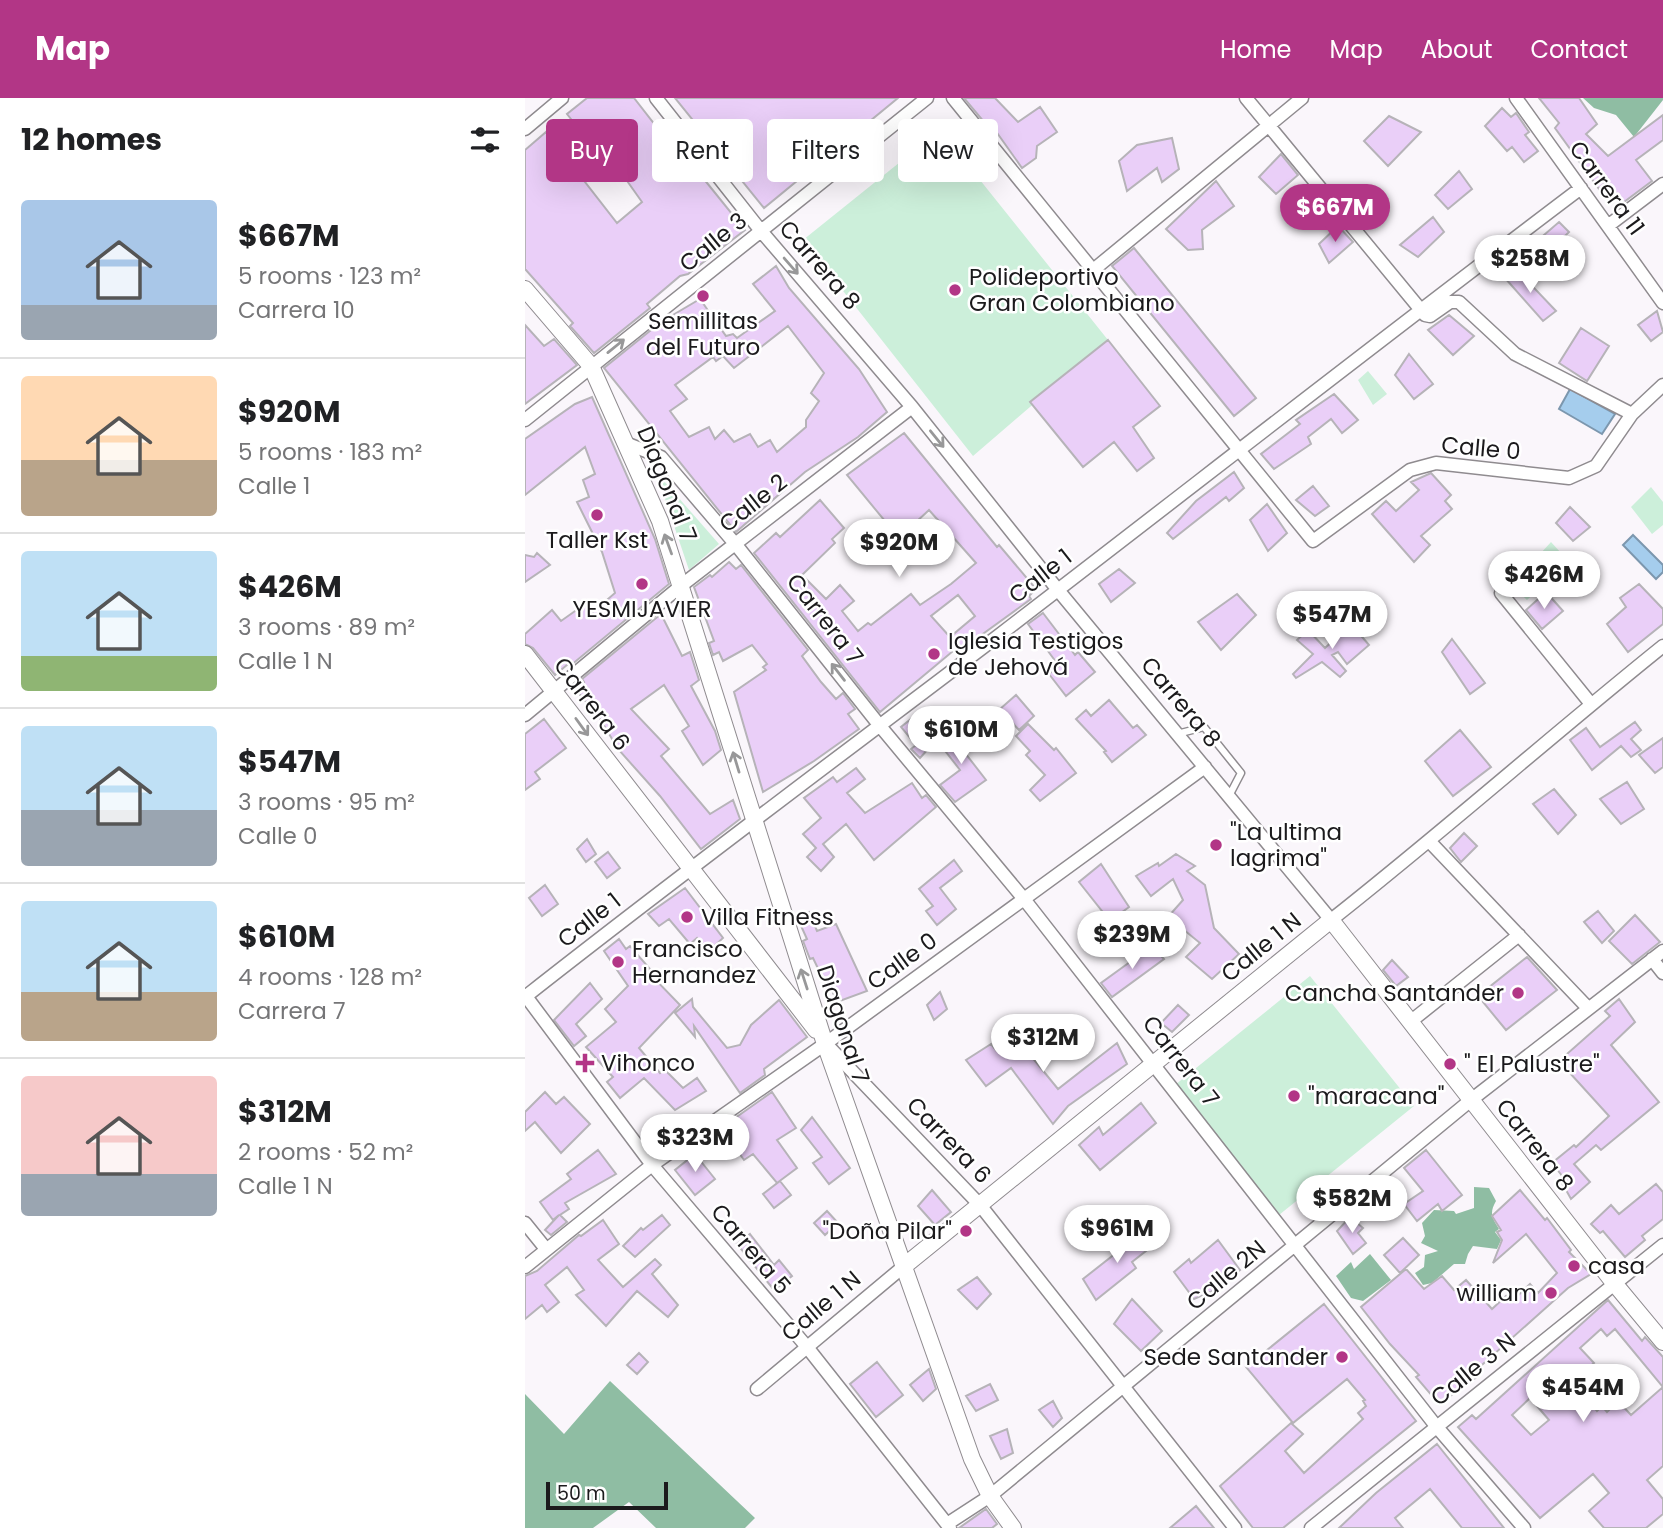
<!DOCTYPE html>
<meta charset="utf-8">
<style>
:root{--surface:#fff;--page:#f2f2f2;--text:#202124;--muted:#757577;--line:#e0e0e0;--accent:#b23686}
body{margin:0;font-family:Poppins,sans-serif;background:var(--page);color:var(--text);height:100vh;display:flex;flex-direction:column;font-size:26px;white-space:nowrap}
*{box-sizing:border-box;margin:0}
p{font-size:23px;color:var(--muted)}
.icon{flex:none;width:38px;height:38px;fill:none;stroke:currentColor;stroke-width:2;stroke-linecap:round;stroke-linejoin:round}
.map{position:relative;flex:1;overflow:hidden}
.sheet{display:flex;flex-direction:column;background:var(--surface);width:525px}
.sheet>*{flex:none}
.guide{position:absolute;left:21px;top:21px;width:665px;height:63px;display:flex;gap:14px}
.scale{position:absolute;left:21px;bottom:18px;width:122px;box-sizing:border-box;padding-left:7px;border:4px solid #1b1a1c;border-top:0;font-size:19px;line-height:24px;white-space:nowrap;color:#1b1a1c;-webkit-text-stroke:5px #fff;paint-order:stroke}
.price{position:absolute;translate:-50% -60px;padding:0 16px;border-radius:24px;background:#fff;color:#222;font-size:23px;line-height:46px;filter:drop-shadow(0 2px 4px #0008)}
.price::after{content:'';position:absolute;left:50%;top:42px;width:21px;height:16px;margin-left:-10px;background:inherit;clip-path:polygon(0 0,100% 0,50% 100%)}
.price.active{background:var(--accent);color:#fff}
ul{padding:0;list-style:none}
li{display:flex;align-items:center;gap:21px;height:175px;padding:0 21px}
li+li{border-top:2px solid var(--line)}
li span{display:grid;place-items:center;flex:none;width:196px;height:140px;border-radius:7px;color:#555}
li>.icon{margin-inline-start:auto}
span .icon{width:84px;height:84px;fill:#fffc;stroke-width:1}
li b{font-size:30px}
h2{display:flex;justify-content:space-between;align-items:center;height:84px;padding:0 21px;font-size:30px}
.chip{padding:0 24px;border-radius:7px;background:var(--surface);box-shadow:0 7px 28px #0002;font-size:24px;line-height:63px}
.chip.active{background:var(--accent);color:#fff}
header{display:flex;align-items:center;gap:42px;box-sizing:border-box;height:98px;padding:0 35px;background:var(--accent);color:#fff}
header strong{font-size:33px}
nav{display:flex;gap:38px;margin-inline-start:auto;font-size:24px}
main{display:flex;flex:1;min-height:0}
.map>svg:first-child{display:block}
</style>
<header>
<strong>Map</strong>
<nav><a>Home</a><a>Map</a><a>About</a><a>Contact</a></nav>
</header>
<main>
<section class="sheet">
<h2>12 homes<svg class="icon" aria-label="filters" viewBox="0 0 24 24"><path d="M4 7h16M4 17h16"/><circle cx="9" cy="7" r="2"/><circle cx="15" cy="17" r="2"/></svg></h2>
<ul>
<li><span style="background:linear-gradient(#a9c7e8 75%,#9aa5b1 0)"><svg class="icon" aria-label="home" viewBox="0 0 24 24"><path d="M3 11l9-7 9 7M6 9v11h12V9"/></svg></span><div><b>$667M</b><p>5 rooms · 123 m²</p><p>Carrera 10</p></div></li>
<li><span style="background:linear-gradient(#ffd9b3 60%,#b9a48a 0)"><svg class="icon" aria-label="home" viewBox="0 0 24 24"><path d="M3 11l9-7 9 7M6 9v11h12V9"/></svg></span><div><b>$920M</b><p>5 rooms · 183 m²</p><p>Calle 1</p></div></li>
<li><span style="background:linear-gradient(#bfe0f5 75%,#8fb573 0)"><svg class="icon" aria-label="home" viewBox="0 0 24 24"><path d="M3 11l9-7 9 7M6 9v11h12V9"/></svg></span><div><b>$426M</b><p>3 rooms · 89 m²</p><p>Calle 1 N</p></div></li>
<li><span style="background:linear-gradient(#bfe0f5 60%,#9aa5b1 0)"><svg class="icon" aria-label="home" viewBox="0 0 24 24"><path d="M3 11l9-7 9 7M6 9v11h12V9"/></svg></span><div><b>$547M</b><p>3 rooms · 95 m²</p><p>Calle 0</p></div></li>
<li><span style="background:linear-gradient(#bfe0f5 65%,#b9a48a 0)"><svg class="icon" aria-label="home" viewBox="0 0 24 24"><path d="M3 11l9-7 9 7M6 9v11h12V9"/></svg></span><div><b>$610M</b><p>4 rooms · 128 m²</p><p>Carrera 7</p></div></li>
<li><span style="background:linear-gradient(#f6c9c9 70%,#9aa5b1 0)"><svg class="icon" aria-label="home" viewBox="0 0 24 24"><path d="M3 11l9-7 9 7M6 9v11h12V9"/></svg></span><div><b>$312M</b><p>2 rooms · 52 m²</p><p>Calle 1 N</p></div></li>
</ul>
</section>
<div class="map">
<svg width="1138" height="1430" viewBox="0 0 1138 1430">
<rect width="100%" height="100%" fill="#faf6fb"/>
<path fill="#ccefda" d="M415 32 583 242 448 358 278 142Z
M843 273 862 296 848 307 833 282Z
M131 374 194 446 164 472Z
M1126 389 1138 404V427L1127 436 1106 409Z
M1026 444 1059 480 1049 491 1032 474 1002 502 992 493 1022 464 1015 456Z
M785 878 889 1008 754 1117 650 987Z"/>
<path fill="#8fbda3" d="M1058 0H1138V2L1109 39 1091 17 1069 10Z
M949 1089 964 1090 971 1103C964 1115 967 1120 974 1131L970 1134 976 1142 972 1151 948 1148 943 1156 940 1166H929L907 1185 898 1187 890 1175 899 1169 900 1157 913 1153 896 1145 900 1138 897 1125 909 1112 929 1113 931 1116 949 1110Z
M845 1156 866 1182 838 1203 826 1200 811 1178 826 1164 829 1171Z
M85 1283 230 1420 220 1430H131L104 1404 68 1430H0V1296L39 1336Z"/>
<path fill="#a5cded" stroke="#7c97ae" stroke-width="2" d="M1045 291 1090 316 1077 336 1034 311Z
M1108 437 1138 467V474L1131 481 1098 447Z"/>
<path fill="#eacff8" stroke="#b6b3b8" stroke-width="2" fill-rule="evenodd" d="M62 0H109L166 73 170 70 220 132 163 176 155 178 122 206 125 210 69 255 45 228 48 225 0 171V52L21 34 92 125 117 104 83 56 77 60 42 16Z
M150 0H373L239 110Z
M439 0H470L493 24 515 9 532 34 512 48 511 60 497 70 470 32 468 34 459 24Z
M1014 0H1054L1072 26 1061 36 1083 58 1138 17V42L1111 62 1127 83 1095 107 1082 83 1074 91 1030 30 1034 25Z
M977 10 986 19 991 15 1004 34 1000 37 1013 53 999 64 987 49 982 53 960 28Z
M864 18 896 34 863 68 839 43Z
M647 40 654 71 637 84 632 70 602 93 594 63 612 47Z
M756 56 773 77 751 96 734 79Z
M934 73 947 91 923 111 910 97Z
M691 83 709 108 677 132 678 151 663 152 641 131Z
M908 119 919 134 893 159 875 147Z
M1034 124 1044 134 1031 147 1019 137Z
M813 128 828 144 804 165 794 146Z
M609 150 731 300 709 318 587 168Z
M251 168 264 190 334 271 362 314 333 339 280 374 211 434 79 270 136 224 175 201 201 238 208 236 212 240 250 213 228 186ZM263 228 299 275 286 295 294 303 281 322V329L252 354 245 342 233 349 225 336 209 344 199 332 190 341 184 329 164 339 145 313 162 301 150 287 188 259 191 263 198 258 209 270Z
M991 171 1031 213 1018 223 980 180Z
M1132 213 1138 234 1126 243 1113 227Z
M924 217 949 238 928 257 903 232Z
M0 227 19 248 29 241 52 267 0 306Z
M1056 230 1084 248 1062 283 1034 265Z
M583 242 635 308 608 329 629 360 612 373 589 344 558 369 505 304Z
M884 256 908 286 889 301 870 277Z
M809 296 833 322 817 335 806 321 783 339 786 346 749 371 736 356 775 326 771 322Z
M67 299 130 441 144 486 45 568 43 566 30 577 8 550 0 546V536L27 512 36 523 60 506 68 514 90 495 77 454 52 404 64 399 58 382 70 376 60 349 0 397V341L50 306Z
M379 335 472 449 474 447 511 491 504 498 506 501 437 551 434 548 355 614 229 455 251 435 255 439 295 402 319 430 307 441 310 445 277 477 301 501 315 487 329 503 317 513 333 533 343 525 346 527 386 496 395 507 426 486 451 465 404 412 374 440 322 377ZM433 497 450 518 425 539 406 518Z
M709 374 719 390 704 403 701 399 648 441 642 435 671 403Z
M906 375 926 397 920 403 927 411 896 438 905 447 889 464 847 416 861 403 871 413 894 392 886 384Z
M788 388 804 408 790 418 771 402Z
M742 406 762 435 743 453 725 422Z
M1045 409 1065 429 1048 443 1031 425Z
M12 455 25 467 0 484V457L9 459Z
M204 464 211 471 216 467 283 552 277 558 296 584 311 601 318 595 330 611 323 616 334 631 289 663 238 694 209 594 241 572 238 569 242 566 227 547 198 563 194 554 188 557 184 545 189 543 169 489 185 477 187 479Z
M594 471 610 485 586 504 574 486Z
M1114 486 1138 511V526L1103 554 1082 526 1101 509 1095 500Z
M1021 494 1038 513 1017 531 1001 512Z
M712 496 731 517 696 552 673 524Z
M518 515 550 557 553 554 570 574 541 598 524 576 534 568 503 526Z
M136 516 157 558 165 554 174 582 166 588 190 633 196 652 178 667 157 633 164 628 139 587 106 611 144 651 136 658 185 716 208 702 215 721 176 751 135 698 93 651 74 619 51 592 59 584 57 581Z
M826 526 844 547 822 566 813 554 807 557 821 573 815 579 797 564 771 580 768 576 788 556 772 542 783 532 800 550Z
M927 541 960 585 945 596 917 554Z
M491 597 509 618 494 632 475 611Z
M584 602 608 630 612 627 621 637 587 664 579 654 581 653 551 621 561 612 566 618Z
M396 613 405 626 408 624 410 627 414 622 422 630 395 660 386 651 391 647 376 629Z
M19 621 41 650 10 674 15 681 0 692V636Z
M1110 624 1116 632 1106 641 1116 652 1106 659 1096 648 1067 672 1045 642 1061 630 1075 649Z
M503 626 529 652 531 650 551 675 515 703 505 692 520 677 501 657 505 653 491 638Z
M439 629 449 643 437 651 461 682 430 704 415 687 435 672 414 645Z
M935 632 966 669 928 698 900 663Z
M1138 640V669L1130 675 1114 657Z
M331 670 340 681 322 695 340 715 387 685 397 700 401 697 411 709 349 762 321 726 298 746 309 759 296 773 282 759 291 750 278 736 296 720 279 700 308 679 312 684Z
M1102 684 1119 711 1096 726 1075 701Z
M1029 691 1051 717 1033 736 1008 706Z
M939 735 952 748 936 764 925 750Z
M62 741 71 756 61 764 52 751Z
M83 754 95 770 82 780 70 764Z
M651 756 670 768 662 773 680 787 689 830 714 856 687 881 661 859 675 845 643 819 658 802 648 781 626 798 611 778 633 765 634 768Z
M429 762 437 773 415 790 431 811 412 827 401 813 408 808 394 791Z
M576 766 604 809 585 823 554 784Z
M20 787 33 806 17 818 4 800Z
M160 790 198 840 183 854 172 840 165 846 144 821 134 828 123 816Z
M1073 813 1089 833 1077 845 1059 824Z
M284 814 292 833 311 826 342 893 312 904 302 881 299 883 288 860 285 861 278 843 282 841 272 819Z
M1110 817 1135 844 1107 866 1084 843Z
M94 841 101 851 105 848 125 871 123 874 155 907 114 950 135 975 139 971 158 990 172 980 181 993 150 1012 119 980 95 1000 82 984 88 979 61 949 91 924 80 911 103 888 79 853Z
M627 848 639 861 587 899 576 885Z
M1002 859 1032 892 981 932 953 898Z
M867 862 883 879 871 888 858 872Z
M65 885 77 901 51 926 61 938 49 948 29 922Z
M415 894 422 911 409 922 402 907Z
M167 901 168 909 202 950 215 947 226 927 254 902 282 939 239 971 240 977 215 995 169 928 170 939 150 915Z
M1094 901 1110 924 1086 947 1134 1004 1076 1052 1071 1047 1049 1066 1065 1084 1046 1101 1036 1083 1038 1079 1027 1065 1049 1047 1051 1049 1084 1018 1034 963 1085 918 1080 913Z
M653 907 664 917 647 934 636 925Z
M484 931 533 991 592 945 602 966 543 1008 528 1026 486 970 461 988 441 962 466 946 471 952Z
M20 994 31 1006 39 999 65 1026 36 1055 10 1024 0 1033V1014Z
M247 994 271 1030 252 1042 272 1070 252 1085 228 1056 219 1062 196 1030Z
M616 1005 631 1025 575 1072 554 1047 574 1029 578 1037Z
M287 1019 325 1070 304 1086 288 1065 297 1059 276 1032Z
M73 1052 91 1076 40 1105 44 1111 35 1117 42 1124 26 1137 20 1132 34 1117 28 1122 15 1104 46 1081 42 1076Z
M901 1052 937 1097 917 1113 913 1106 892 1123 879 1106 898 1093 879 1070Z
M170 1056 190 1081 170 1097 150 1072Z
M255 1083 266 1097 249 1110 238 1096Z
M1131 1086 1138 1094V1121L1117 1138 1120 1142 1100 1159 1078 1133 1075 1135 1066 1126 1086 1107 1094 1116Z
M407 1092 426 1114 410 1127 393 1108Z
M995 1092 1020 1122 1022 1120 1046 1152 1044 1154 1066 1176 1043 1190 949 1274 953 1278 914 1306 891 1279 894 1277 865 1246 836 1209 881 1171 899 1191 917 1178 929 1192 941 1182 967 1211 981 1198 986 1204 1005 1186 1013 1195 1032 1175 1001 1136 968 1165 977 1142 972 1134 976 1132 967 1118Z
M302 1113 313 1125 300 1137 289 1125Z
M137 1117 145 1127 110 1159 98 1148 116 1130 118 1132Z
M825 1119 838 1130 833 1135 841 1145 828 1156 812 1133Z
M78 1122 94 1146 73 1162 98 1189 130 1161 136 1167 127 1176 153 1207 143 1219 112 1193 81 1228 51 1197 59 1192 42 1169 20 1187 34 1204 22 1214 17 1207 0 1221V1178L12 1173 54 1137 56 1138Z
M612 1131 626 1149 607 1164 611 1170 571 1202 558 1181 591 1155 587 1150Z
M225 1136 249 1167 254 1162 267 1178 249 1192 212 1146Z
M878 1140 894 1157 875 1175 859 1157Z
M693 1142 715 1172 690 1192 669 1201 649 1174 664 1161 666 1165Z
M452 1179 466 1196 452 1211 433 1192Z
M607 1201 637 1233 616 1253 589 1226Z
M1083 1202 1117 1243 1120 1239 1138 1259V1368L1122 1382 1138 1401V1416L1121 1430H1079L1064 1413 1084 1395 1068 1376 1015 1420 933 1329 947 1317 951 1321ZM1076 1231 1082 1238 1090 1231 1138 1289 1106 1317 1093 1303 1082 1314 1077 1308 1072 1313 1056 1293 1060 1290 1051 1281 1069 1265 1055 1250ZM1005 1300 1024 1322 1006 1337 987 1317Z
M799 1206 891 1323 758 1430H728L695 1388 766 1325 778 1336 760 1353 779 1375 838 1321 833 1315 841 1308 838 1303 840 1302 822 1281 768 1325 721 1269Z
M114 1255 123 1264 112 1276 102 1267Z
M352 1264 378 1297 351 1319 325 1286Z
M404 1271 411 1291 398 1303 385 1287Z
M465 1286 473 1302 451 1313 441 1298Z
M528 1303 537 1320 528 1329 514 1312Z
M482 1331 488 1355 476 1361 465 1338Z
M912 1346 979 1430H937L905 1391 870 1420 878 1430H814L851 1395Z
M671 1408 689 1430H645Z
M461 1411 472 1426 467 1430H434Z"/>
<g fill="none" stroke-linecap="round" stroke-linejoin="round">
<defs>
<path id="service" d="M652 636 679 629 716 675 704 698"/>
<path id="minor" d="M131 0 236 133 387 309 533 492 806 822C919 733 1026 638 1138 548
M428 0 788 443 885 372 911 365 1044 380 1071 368 1107 316 1138 287
M721 0 900 217 905 218 925 204H934L990 256 1107 316
M991 0 1138 205
M0 31 37 0
M1084 127 1138 86
M567 173 777 0
M0 322 402 0
M103 346 136 359 212 448 355 628 499 801 911 1328 999 1430
M976 495 1066 606
M0 617 157 487 387 309
M905 744 1063 910
M1127 861 1138 875
M0 897 127 1067 282 1249 425 1430
M0 899C156 776 315 658 473 538 667 389 860 238 1056 90
M885 924 994 837
M303 948 455 1107 710 1430
M0 1125 21 1151
M0 1169 127 1067 300 946 680 669
M232 1291 378 1169
M422 1426 465 1398 946 1002 1138 853
M786 1430 1138 1147"/>
<path id="tertiary" d="M0 191 66 268 135 423 300 946 447 1361 465 1398 488 1430
M0 556 291 932
M378 1169 806 822 1089 1185 1138 1244"/>
</defs>
<use href="#service" stroke="#8f8b8f" stroke-width="9"/>
<use href="#minor" stroke="#8f8b8f" stroke-width="15"/>
<use href="#tertiary" stroke="#8f8b8f" stroke-width="18"/>
<use href="#service" stroke="#fff" stroke-width="6"/>
<use href="#minor" stroke="#fff" stroke-width="12"/>
<use href="#tertiary" stroke="#fff" stroke-width="16"/>
</g>
<defs><path id="oneway-shaft" d="M-6 0H5M1.5-3L5.5 0L1.5 3" fill="none" stroke-width="1.6" stroke-linecap="round" stroke-linejoin="round" transform="scale(1.75)"/></defs>
<g stroke="#989899">
<use href="#oneway-shaft" transform="translate(266 168) rotate(49)"/>
<use href="#oneway-shaft" transform="translate(91 248) rotate(-39)"/>
<use href="#oneway-shaft" transform="translate(412 341) rotate(51)"/>
<use href="#oneway-shaft" transform="translate(143 446) rotate(-110)"/>
<use href="#oneway-shaft" transform="translate(313 574) rotate(-128)"/>
<use href="#oneway-shaft" transform="translate(57 629) rotate(54)"/>
<use href="#oneway-shaft" transform="translate(211 664) rotate(-107)"/>
<use href="#oneway-shaft" transform="translate(279 881) rotate(-108)"/>
</g>
<g fill="#b23686" stroke="#fff" stroke-width="2.5">
<circle cx="430" cy="192" r="7"/>
<circle cx="178" cy="198" r="7"/>
<circle cx="72" cy="417" r="7"/>
<circle cx="117" cy="486" r="7"/>
<circle cx="409" cy="556" r="7"/>
<circle cx="691" cy="747" r="7"/>
<circle cx="162" cy="819" r="7"/>
<circle cx="93" cy="864" r="7"/>
<circle cx="993" cy="895" r="7"/>
<path d="M56.5 954.5h7v7h7v7h-7v7h-7v-7h-7v-7h7z"/>
<circle cx="925" cy="966" r="7"/>
<circle cx="769" cy="998" r="7"/>
<circle cx="441" cy="1133" r="7"/>
<circle cx="1049" cy="1168" r="7"/>
<circle cx="1026" cy="1195" r="7"/>
<circle cx="817" cy="1259" r="7"/>
</g>
<g text-anchor="middle" stroke-width="5" stroke-linejoin="round" paint-order="stroke">
<g font-size="23" fill="#1b1a1c" stroke="#fff">
<text transform="translate(1082 90) rotate(54)" y="8">Carrera 11</text>
<text transform="translate(188 144) rotate(-39)" y="8">Calle 3</text>
<text transform="translate(295 167) rotate(49)" y="8">Carrera 8</text>
<text transform="translate(956 350) rotate(5)" y="8">Calle 0</text>
<text transform="translate(142 386) rotate(68)" y="8">Diagonal 7</text>
<text transform="translate(228 405) rotate(-38)" y="8">Calle 2</text>
<text transform="translate(515 478) rotate(-38)" y="8">Calle 1</text>
<text transform="translate(300 521) rotate(52)" y="8">Carrera 7</text>
<text transform="translate(656 604) rotate(50)" y="8">Carrera 8</text>
<text transform="translate(67 606) rotate(53)" y="8">Carrera 6</text>
<text transform="translate(64 822) rotate(-38)" y="8">Calle 1</text>
<text transform="translate(736 849) rotate(-39)" y="8">Calle 1 N</text>
<text transform="translate(377 863) rotate(-36)" y="8">Calle 0</text>
<text transform="translate(318 926) rotate(72)" y="8">Diagonal 7</text>
<text transform="translate(656 963) rotate(52)" y="8">Carrera 7</text>
<text transform="translate(424 1042) rotate(46)" y="8">Carrera 6</text>
<text transform="translate(1010 1047) rotate(52)" y="8">Carrera 8</text>
<text transform="translate(226 1151) rotate(50)" y="8">Carrera 5</text>
<text transform="translate(701 1177) rotate(-40)" y="8">Calle 2N</text>
<text transform="translate(296 1208) rotate(-40)" y="8">Calle 1 N</text>
<text transform="translate(948 1271) rotate(-39)" y="8">Calle 3 N</text>
</g>
<g font-size="23" fill="#1b1a1c" stroke="#fff" text-anchor="start">
<text x="444" y="187">Polideportivo<tspan x="444" dy="26">Gran Colombiano</tspan></text>
<text x="178" y="231" text-anchor="middle">Semillitas<tspan x="178" dy="26">del Futuro</tspan></text>
<text x="72" y="450" text-anchor="middle">Taller Kst</text>
<text x="117" y="519" text-anchor="middle">YESMIJAVIER</text>
<text x="423" y="551">Iglesia Testigos<tspan x="423" dy="26">de Jehová</tspan></text>
<text x="705" y="742">"La ultima<tspan x="705" dy="26">lagrima"</tspan></text>
<text x="176" y="827">Villa Fitness</text>
<text x="107" y="859">Francisco<tspan x="107" dy="26">Hernandez</tspan></text>
<text x="979" y="903" text-anchor="end">Cancha Santander</text>
<text x="76" y="973">Vihonco</text>
<text x="939" y="974">" El Palustre"</text>
<text x="783" y="1006">"maracana"</text>
<text x="427" y="1141" text-anchor="end">"Doña Pilar"</text>
<text x="1063" y="1176">casa</text>
<text x="1012" y="1203" text-anchor="end">william</text>
<text x="803" y="1267" text-anchor="end">Sede Santander</text>
</g>
</g>
</svg>
<div class="scale">50 m</div>
<b class="price active" style="left:810px;top:146px">$667M</b>
<b class="price" style="left:1005px;top:197px">$258M</b>
<b class="price" style="left:374px;top:481px">$920M</b>
<b class="price" style="left:1019px;top:513px">$426M</b>
<b class="price" style="left:807px;top:553px">$547M</b>
<b class="price" style="left:436px;top:668px">$610M</b>
<b class="price" style="left:607px;top:873px">$239M</b>
<b class="price" style="left:518px;top:976px">$312M</b>
<b class="price" style="left:170px;top:1076px">$323M</b>
<b class="price" style="left:827px;top:1137px">$582M</b>
<b class="price" style="left:592px;top:1167px">$961M</b>
<b class="price" style="left:1058px;top:1326px">$454M</b>
<div class="guide">
<a class="chip active">Buy</a>
<a class="chip">Rent</a>
<a class="chip">Filters</a>
<a class="chip">New</a>
</div>
</div>
</main>
